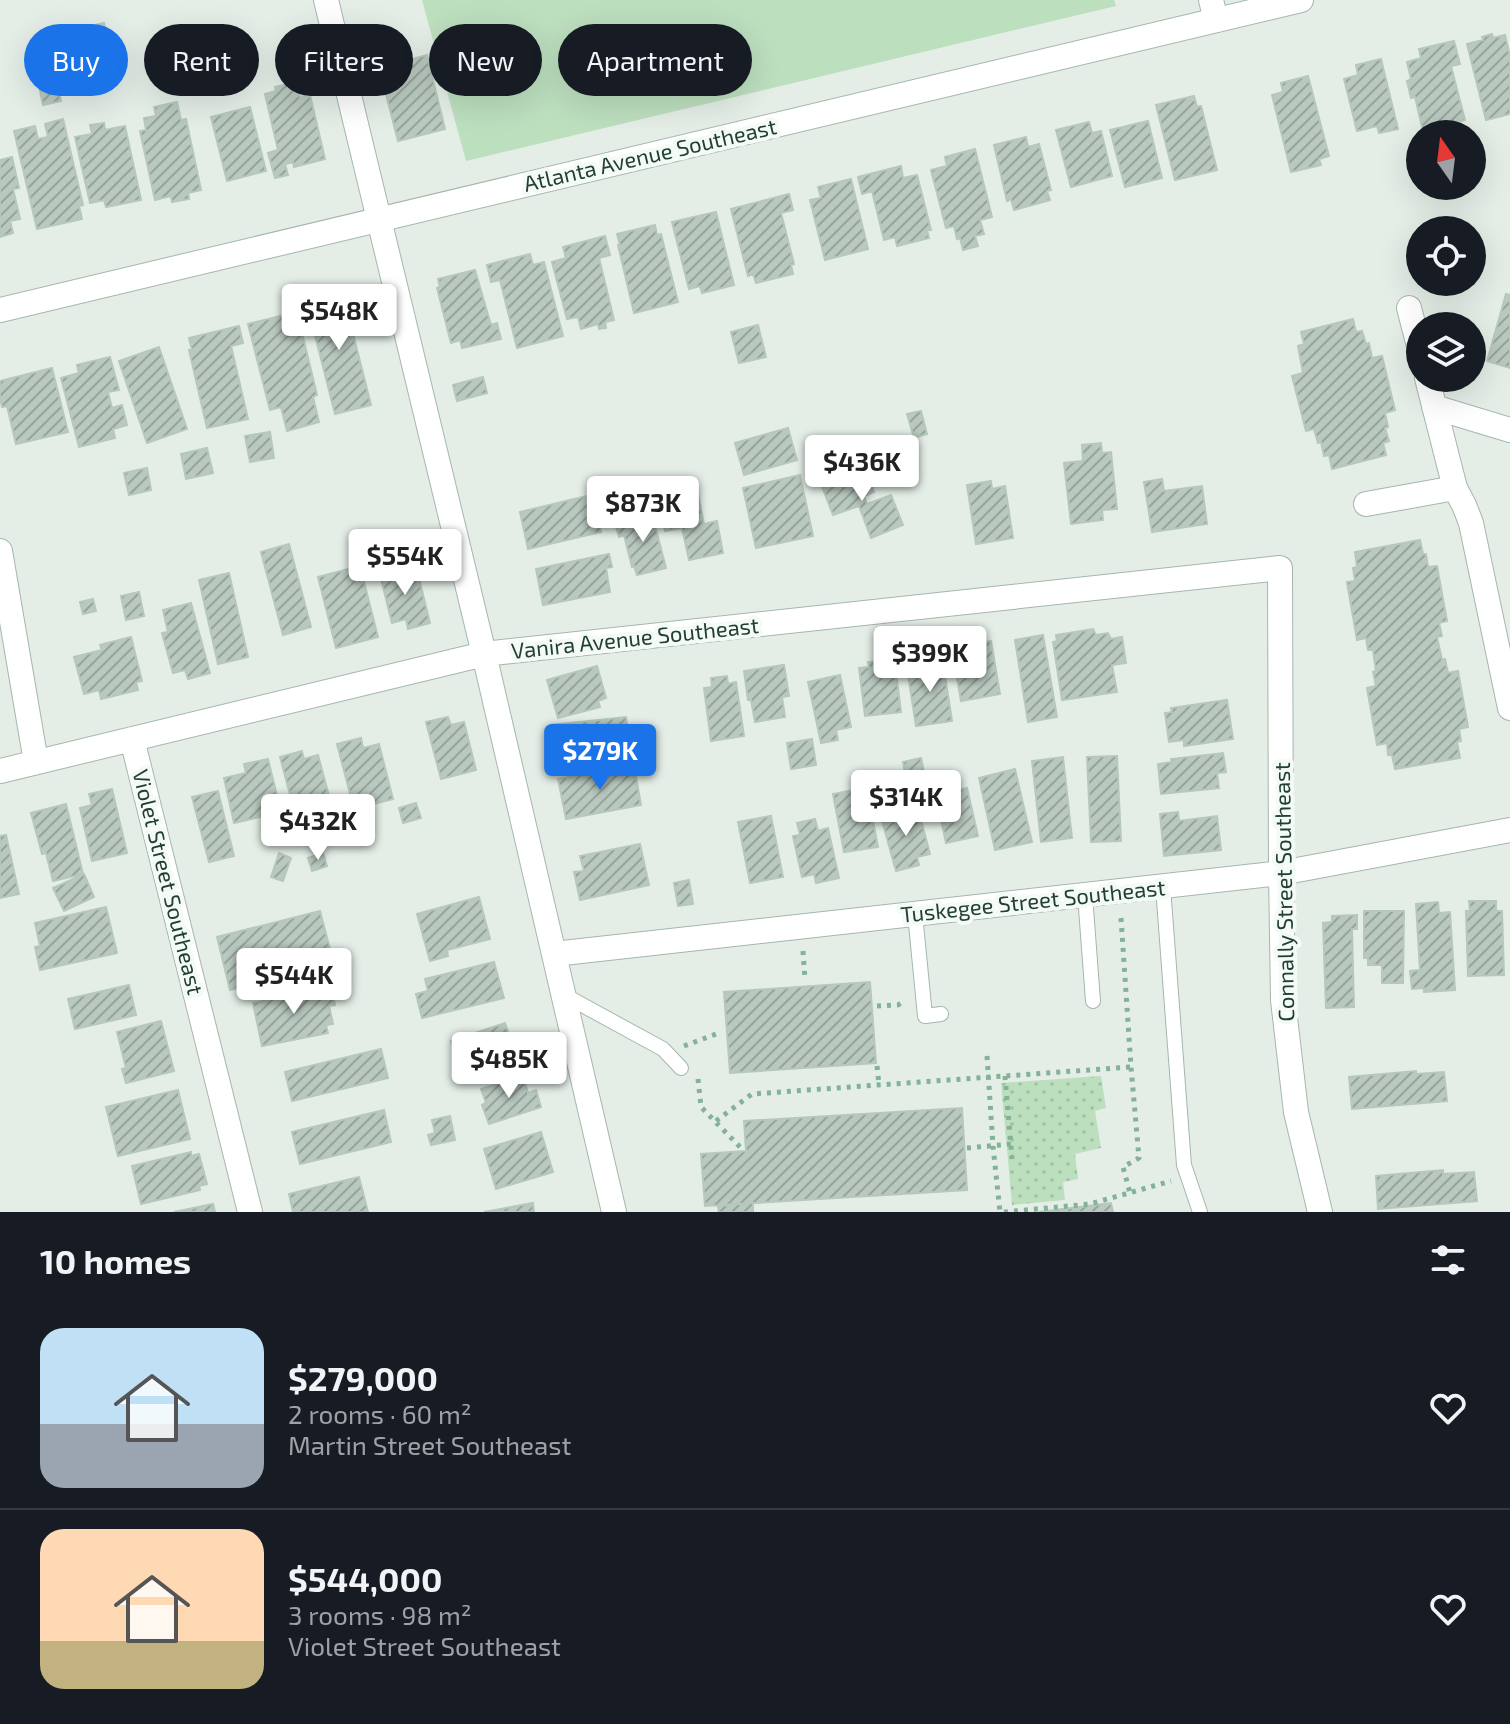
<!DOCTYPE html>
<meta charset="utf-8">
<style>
:root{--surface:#171b24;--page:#242831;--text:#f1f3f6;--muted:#9ea1a6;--line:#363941;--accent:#1a73e8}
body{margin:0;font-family:"Exo 2",sans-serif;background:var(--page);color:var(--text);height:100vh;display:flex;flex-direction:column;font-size:30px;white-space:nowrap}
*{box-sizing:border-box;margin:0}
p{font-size:26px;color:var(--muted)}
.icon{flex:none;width:44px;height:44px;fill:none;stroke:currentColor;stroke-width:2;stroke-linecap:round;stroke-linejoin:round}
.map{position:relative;height:1212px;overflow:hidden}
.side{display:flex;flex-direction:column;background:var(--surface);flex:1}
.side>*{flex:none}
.banner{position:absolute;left:24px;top:24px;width:800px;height:72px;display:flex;gap:16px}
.needle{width:52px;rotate:346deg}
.fabs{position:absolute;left:1406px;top:120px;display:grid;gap:16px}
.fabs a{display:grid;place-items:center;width:80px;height:80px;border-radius:50%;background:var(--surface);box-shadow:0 8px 32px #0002;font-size:40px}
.price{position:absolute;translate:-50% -68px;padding:0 18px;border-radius:8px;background:#fff;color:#222;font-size:26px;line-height:52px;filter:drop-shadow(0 2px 4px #0008)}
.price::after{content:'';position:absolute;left:50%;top:48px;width:24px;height:18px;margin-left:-12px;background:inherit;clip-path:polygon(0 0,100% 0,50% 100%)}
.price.current{background:var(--accent);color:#fff}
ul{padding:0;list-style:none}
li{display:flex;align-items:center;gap:24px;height:200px;padding:0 40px}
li+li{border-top:2px solid var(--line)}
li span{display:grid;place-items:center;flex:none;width:224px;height:160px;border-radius:24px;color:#555}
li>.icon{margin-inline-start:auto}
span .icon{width:96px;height:96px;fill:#fffc;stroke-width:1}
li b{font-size:34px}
h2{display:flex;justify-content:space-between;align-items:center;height:96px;padding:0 40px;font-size:34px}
.chip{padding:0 28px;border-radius:36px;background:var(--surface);box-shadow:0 8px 32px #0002;font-size:28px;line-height:72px}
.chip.current{background:var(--accent);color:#fff}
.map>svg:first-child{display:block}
</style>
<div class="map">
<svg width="1510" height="1212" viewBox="0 0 1510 1212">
<defs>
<pattern id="park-dots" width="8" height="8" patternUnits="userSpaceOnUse" patternTransform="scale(2)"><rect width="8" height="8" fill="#bcdfbe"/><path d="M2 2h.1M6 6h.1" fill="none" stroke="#a1c0a4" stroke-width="1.8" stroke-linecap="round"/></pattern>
<pattern id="building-hatch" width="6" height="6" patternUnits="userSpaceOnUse" patternTransform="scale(2)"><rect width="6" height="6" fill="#b9c9bf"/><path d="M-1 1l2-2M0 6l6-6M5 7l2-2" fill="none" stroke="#96a59c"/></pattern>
</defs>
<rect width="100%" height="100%" fill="#e4eee7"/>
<path fill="#bcdfbe" d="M422 0H1114L1116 6 466 161Z"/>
<path fill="url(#park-dots)" d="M1101 1076 1106 1108 1095 1111 1101 1148 1075 1154 1078 1179 1063 1182 1065 1200 1012 1205 1001 1083Z"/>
<path fill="url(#building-hatch)" stroke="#b6c8bc" stroke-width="2" d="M104 23 111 56 84 62 77 29Z
M1492 34 1493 38 1505 35 1510 56V114L1486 120 1467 44 1483 40 1482 37Z
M1454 41 1460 64 1451 66 1465 120 1423 131 1415 97 1411 98 1407 81 1411 79 1407 62 1421 58 1419 49Z
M407 52 409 60 427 55 445 129 398 141 379 67 390 64 388 56Z
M1381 59 1398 129 1379 133 1377 126 1357 131 1344 79 1358 75 1356 65Z
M223 60 228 77 217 80 212 63Z
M55 72 61 101 43 105 37 76Z
M1308 76 1329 156 1319 159 1321 165 1291 172 1272 95 1283 92 1281 83Z
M296 82 300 97 310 95 325 159 294 167 293 162 285 164 288 175 275 178 268 153 278 150 265 94 276 91 275 87Z
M1194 96 1197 107 1201 106 1217 170 1175 180 1156 105Z
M177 102 181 120 186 119 201 190 188 193 189 199 172 202 171 196 155 200 140 131 146 130 144 118 156 116 154 107Z
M250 107 266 171 227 181 211 117Z
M63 119 83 205 79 206 82 219 37 229 14 131 35 126 38 139 48 137 45 124Z
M1148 121 1162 178 1125 187 1110 130Z
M1089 122 1092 133 1101 131 1112 176 1071 187 1056 130Z
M104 123 105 130 125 126 141 200 106 207 104 200 90 203 75 137 92 134 90 125Z
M1472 135 1477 158 1472 159Z
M1026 137 1028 147 1039 144 1051 190 1047 191 1050 200 1014 210 1011 199 1007 201 994 145Z
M975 149 992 217 980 220 984 234 975 236 978 246 963 250 960 238 957 239 954 226 946 228 931 170 947 166 945 157Z
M12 157 19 188 13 189 20 219 10 221 13 233 0 237V160Z
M901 166 903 178 917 175 931 230H927L929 238 897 246 895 237 884 240 872 191 862 194 858 177Z
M851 179 868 249 825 260 810 200 821 198 818 187Z
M789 194 793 210 781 213 794 264 791 265 793 274 756 283 753 274 748 276 731 209Z
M716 212 734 285 702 293 700 286 689 289 672 222Z
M655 225 657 235 661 234 678 302 634 313 618 245H620L617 234Z
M605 236 610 255 599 258 614 320 605 322 606 328 599 329 598 324 581 329 578 317 567 319 552 262 566 258 563 247Z
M530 254 533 265 544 262 563 336 517 348 500 280 491 282 487 265Z
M475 270 491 325 497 323 501 339 462 348 460 340 451 343 437 288 440 287 438 279Z
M342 290 371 405 335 414 306 300Z
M1506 294 1510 295V368L1487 361Z
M297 312 317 395 313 397 319 422 287 431 281 407 270 410 248 324Z
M1353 319 1356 332 1362 331 1366 344 1369 343 1372 358 1382 356 1395 410 1385 413 1388 427 1385 428 1389 441 1383 443 1386 455 1332 469 1329 455 1324 456 1321 442 1318 443 1314 429 1306 431 1292 376 1303 373 1298 346 1304 344 1301 332Z
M758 325 766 357 739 363 731 332Z
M239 326 243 343 231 346 248 419 207 428 189 350H192L189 338Z
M159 347 187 429 147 443 119 361Z
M110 357 119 390 108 392 112 408 122 405 127 425 113 429 115 438 79 447 61 378 79 373 77 365Z
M52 368 68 432 16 444 7 406 2 407 0 398V381Z
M483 377 487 393 457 401 453 385Z
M921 411 927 434 914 438 907 414Z
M788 428 797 460 744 475 735 443Z
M270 432 274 458 250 462 245 436Z
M1101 443 1102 453 1111 452 1117 509 1102 510 1103 520 1071 524 1064 463 1083 461 1082 445Z
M207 448 213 473 186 479 181 454Z
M147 468 151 490 129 495 124 473Z
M855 471 858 481 868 477 874 492 864 496 867 504 891 495 903 525 871 538 859 506 833 515 821 484Z
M800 475 813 536 756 548 743 488Z
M1162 479 1164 491 1202 486 1207 524 1152 532 1144 482Z
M991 481 992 489 1005 486 1013 538 976 544 967 485Z
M697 489 704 524 717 521 723 553 689 560 682 528 665 531 658 497Z
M587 496 593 522 599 520 601 532 528 549 520 512Z
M652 514 666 568 637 575 634 566 632 567 624 535 619 537 616 527 622 526 621 521Z
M1420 540 1423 554H1426L1428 567 1437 566 1447 621 1439 623 1442 636 1437 637 1442 660 1445 659 1448 673 1458 671 1468 727 1459 729 1461 741 1457 742 1460 758 1395 769 1392 755H1388L1387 743 1377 745 1367 688 1376 686 1373 672 1376 671 1373 650H1368L1366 638 1357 640 1347 582 1355 581 1353 568 1357 567 1355 552Z
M289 544 311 627 283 635 261 552Z
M609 554 612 567 606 568 610 592 543 605 536 569Z
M360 566 378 637 336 648 318 577Z
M416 566 430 623 408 629 406 619 392 623 380 575Z
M229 573 248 657 218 664 199 580Z
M139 592 144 616 126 620 121 596Z
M93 599 96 611 83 614 80 602Z
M191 603 210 673 188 679 185 670 173 673 162 633 168 632 163 610Z
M1093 629 1096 635 1108 633 1111 639 1122 637 1126 663 1112 665 1117 692 1062 700 1053 642 1057 641 1056 635Z
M1043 635 1057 717 1028 722 1015 640Z
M131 637 142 681 136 682 138 690 101 699 99 690 84 694 74 657 102 650 100 645Z
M991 641 1000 694 961 701 952 649Z
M877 661 878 667 895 664 901 712 865 716 859 668 869 667 868 662Z
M943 663 952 721 916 726 907 668Z
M784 665 789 696 782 697 785 717 755 722 751 700H748L744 671Z
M597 666 606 698 598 701 600 707 558 718 547 680Z
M840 675 851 727 836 730 838 740 821 743 808 682Z
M727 676 728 684 736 682 744 736 711 741 704 688 712 687 711 678Z
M1227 700 1233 739 1184 746V740L1169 742 1165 713 1172 712 1171 708Z
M448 717 451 725 464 722 476 770 441 779 426 722Z
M626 717 631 755 555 764 551 725Z
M361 738 363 748 379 744 393 799 354 809 337 744Z
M812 739 816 765 791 769 787 743Z
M302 751 304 759 318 755 329 796 293 806 280 757Z
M1223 753 1226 772 1217 773 1219 788 1161 794 1158 764 1172 762 1171 759Z
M1117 756 1121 841 1091 842 1087 757Z
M1063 757 1072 838 1041 842 1032 761Z
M921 758 927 786 908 790 903 762Z
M268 759 281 812 234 823 224 778 246 773 244 764Z
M634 765 641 805 566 819 558 779Z
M1015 769 1032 842 995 850 979 778Z
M967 788 978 836 946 843 936 795Z
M112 789 127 853 92 861 80 808 92 805 89 794Z
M854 790 855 798 868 796 878 847 844 852 833 794Z
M218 791 234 856 209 862 192 797Z
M416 803 421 818 403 823 399 808Z
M66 804 83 874 53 881 46 853 42 854 31 813Z
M918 808 930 854 917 857 919 865 896 871 881 817Z
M1178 812 1179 821 1217 816 1221 850 1164 856 1160 814Z
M771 816 783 877 750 883 738 822Z
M815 819 818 831 828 828 839 878 816 883 814 874 802 877 793 836 800 835 797 823Z
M6 835 19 894 0 898V836Z
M640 844 649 885 580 900 574 872 584 871 580 856Z
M279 853 291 858 283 881 271 877Z
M323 853 327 866 312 871 308 858Z
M84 874 94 897 64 911 53 888Z
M689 880 693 904 678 906 674 883Z
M479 897 490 939 447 950 448 956 430 961 417 914Z
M1469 901H1496V911H1502L1504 975 1468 976 1466 911H1470Z
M1438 902 1439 913 1450 912 1455 990 1424 992V988L1412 989 1410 971 1420 970 1416 904Z
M106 907 117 953 40 970 35 947 40 946 35 923Z
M320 911 334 964 230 990 217 937Z
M1364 911H1404L1403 983H1382V965H1368V958H1364Z
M1357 915V929H1352L1354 1007 1326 1008 1323 923 1332 922V916Z
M494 962 504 998 422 1018 416 994 428 991 425 979Z
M870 982 876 1063 730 1073 724 992Z
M129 985 136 1015 75 1029 68 999Z
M331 987 335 1005 329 1006 333 1024 326 1025 328 1033 262 1046 253 1003Z
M161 1021 174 1071 126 1083 122 1069 126 1068 117 1032Z
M505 1023 510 1037 520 1033 524 1047 512 1051 514 1059 462 1075 451 1041Z
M381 1049 388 1078 292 1101 285 1072Z
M1416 1071V1074L1444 1072 1447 1101 1352 1109 1349 1077Z
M523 1076 528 1093 536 1090 541 1107 489 1124 482 1105 486 1103 481 1089Z
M178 1090 190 1139 118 1156 106 1107Z
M962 1108 967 1190 705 1206 701 1154 746 1151 744 1121Z
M384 1110 391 1142 300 1164 292 1132Z
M450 1116 455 1140 431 1145 428 1135 435 1133 432 1120Z
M541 1132 553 1172 496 1189 484 1149Z
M191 1152V1156L199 1154 207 1184 199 1186 200 1190 141 1204 132 1166Z
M1443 1170V1174L1474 1172 1477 1201 1378 1209 1376 1176Z
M359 1177 368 1212H293L289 1194Z
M533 1203 534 1212H484Z
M753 1203V1212H719L718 1206Z
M1111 1203 1113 1212H1039Z
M213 1204 215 1212H174Z"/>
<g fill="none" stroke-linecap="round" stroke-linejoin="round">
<defs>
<path id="service" d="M1163 887 1184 1165 1200 1212
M1085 895 1093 1001
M915 914 925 1016 941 1014
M564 995 663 1049 681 1068"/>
<path id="minor" d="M326 0 484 654 614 1212
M1211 0 1216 20
M1409 308 1420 350
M1427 378 1455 488
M1434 407 1510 430
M1366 504 1455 488 1464 505 1471 523 1510 708
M0 551 36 762
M132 739 250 1212
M0 771 484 654 1280 568 1281 873 1283 1000 1296 1112 1320 1212
M554 954 1281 873 1510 830"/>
<path id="tertiary" d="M0 310 1301 0"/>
</defs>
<use href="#service" stroke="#a6b6ad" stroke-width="16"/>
<use href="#minor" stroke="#a6b6ad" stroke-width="26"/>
<use href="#tertiary" stroke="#a6b6ad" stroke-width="26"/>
<path stroke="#83b299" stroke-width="5" stroke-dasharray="4 6" stroke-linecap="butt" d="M1121 918 1131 1067 1139 1158 1123 1167 1130 1193
M803 951 805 980
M877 1006 898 1005 904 1001
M684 1046 716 1034
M987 1056 993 1146 1000 1212
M877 1066 879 1085
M1005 1076 1012 1159
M698 1079 701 1107 741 1148
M716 1121 752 1094 1131 1067
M967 1148 1011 1144
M1004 1212 1090 1204 1171 1181"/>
<use href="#service" stroke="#fff" stroke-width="14"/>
<use href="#minor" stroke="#fff" stroke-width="24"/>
<use href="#tertiary" stroke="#fff" stroke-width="24"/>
</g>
<g text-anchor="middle" stroke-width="8" stroke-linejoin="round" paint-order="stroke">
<g font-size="22" fill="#224032" stroke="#f4faf6">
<text transform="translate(650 155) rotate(-13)" y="8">Atlanta Avenue Southeast</text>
<text transform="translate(635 638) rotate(-6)" y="8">Vanira Avenue Southeast</text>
<text transform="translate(168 882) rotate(76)" y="8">Violet Street Southeast</text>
<text transform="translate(1284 892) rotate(-91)" y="8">Connally Street Southeast</text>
<text transform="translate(1033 901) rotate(-6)" y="8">Tuskegee Street Southeast</text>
</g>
</g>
</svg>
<div class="fabs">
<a><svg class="needle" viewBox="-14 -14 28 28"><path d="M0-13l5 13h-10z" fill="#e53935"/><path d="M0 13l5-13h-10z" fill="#9ea1a6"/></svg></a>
<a><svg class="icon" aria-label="locate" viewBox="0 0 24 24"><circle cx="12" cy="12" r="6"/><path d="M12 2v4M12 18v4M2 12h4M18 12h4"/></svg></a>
<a><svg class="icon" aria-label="layers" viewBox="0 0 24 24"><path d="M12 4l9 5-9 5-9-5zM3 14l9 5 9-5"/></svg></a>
</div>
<b class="price" style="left:339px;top:352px">$548K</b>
<b class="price" style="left:862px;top:503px">$436K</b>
<b class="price" style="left:643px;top:544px">$873K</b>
<b class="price" style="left:405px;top:597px">$554K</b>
<b class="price" style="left:930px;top:694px">$399K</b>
<b class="price current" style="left:600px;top:792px">$279K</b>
<b class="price" style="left:906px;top:838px">$314K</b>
<b class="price" style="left:318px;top:862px">$432K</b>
<b class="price" style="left:294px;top:1016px">$544K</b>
<b class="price" style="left:509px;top:1100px">$485K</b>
<div class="banner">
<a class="chip current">Buy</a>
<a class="chip">Rent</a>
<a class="chip">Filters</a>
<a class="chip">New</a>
<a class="chip">Apartment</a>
</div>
</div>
<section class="side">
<h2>10 homes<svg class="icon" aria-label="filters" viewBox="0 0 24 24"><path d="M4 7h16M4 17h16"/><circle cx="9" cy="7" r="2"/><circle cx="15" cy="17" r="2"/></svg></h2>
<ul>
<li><span style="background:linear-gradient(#bfe0f5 60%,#9aa5b1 0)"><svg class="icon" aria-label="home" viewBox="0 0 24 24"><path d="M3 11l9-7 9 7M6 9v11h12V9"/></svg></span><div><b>$279,000</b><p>2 rooms · 60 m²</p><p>Martin Street Southeast</p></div><svg class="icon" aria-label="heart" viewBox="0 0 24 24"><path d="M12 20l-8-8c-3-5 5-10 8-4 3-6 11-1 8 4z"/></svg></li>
<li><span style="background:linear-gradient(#ffd9b3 70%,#c2b280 0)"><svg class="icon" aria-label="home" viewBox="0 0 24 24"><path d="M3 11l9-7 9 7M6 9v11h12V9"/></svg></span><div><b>$544,000</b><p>3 rooms · 98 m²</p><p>Violet Street Southeast</p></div><svg class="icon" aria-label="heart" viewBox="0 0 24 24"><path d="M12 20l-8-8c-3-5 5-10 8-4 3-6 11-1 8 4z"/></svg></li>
</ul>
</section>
